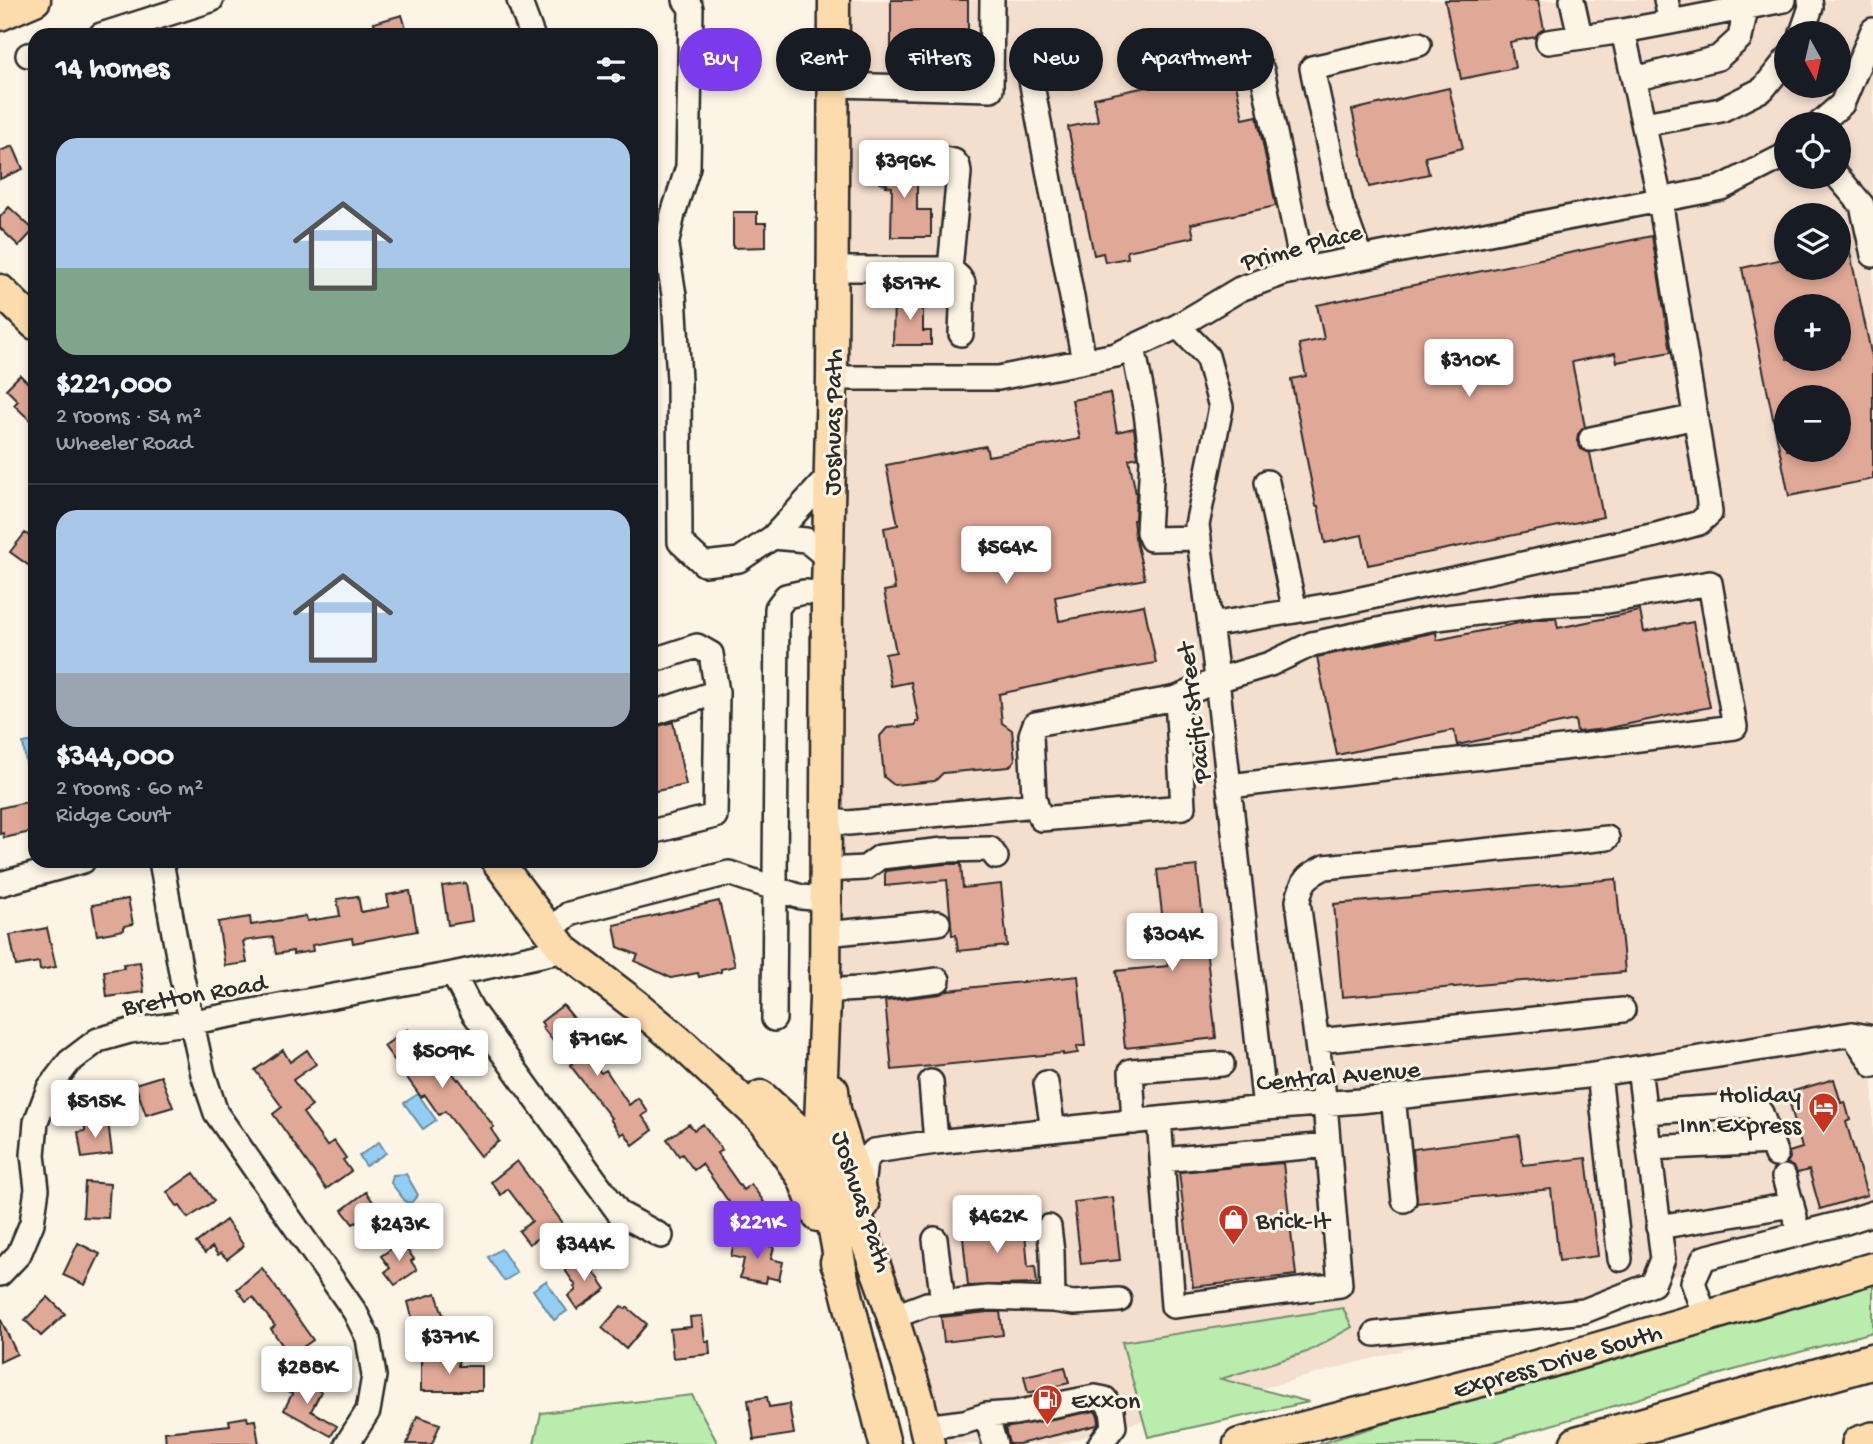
<!DOCTYPE html>
<meta charset="utf-8">
<style>
:root{--surface:#171b24;--page:#242831;--text:#f1f3f6;--muted:#9ea1a6;--line:#363941;--accent:#7c3aed}
body{margin:0;font-family:"Gochi Hand",sans-serif;background:var(--page);color:var(--text);height:100vh;display:flex;flex-direction:column;font-size:26px;white-space:nowrap}
*{box-sizing:border-box;margin:0}
p{font-size:23px;color:var(--muted)}
.icon{flex:none;width:38px;height:38px;fill:none;stroke:currentColor;stroke-width:2;stroke-linecap:round;stroke-linejoin:round}
.map{position:relative;flex:1;overflow:hidden}
.side{position:absolute;left:28px;top:28px;width:630px;height:840px;display:flex;flex-direction:column;background:var(--surface);border-radius:21px;box-shadow:0 4px 10px #0003}
.side>*{flex:none}
.top-card{position:absolute;left:679px;top:28px;width:665px;height:63px;display:flex;gap:14px}
.needle{width:46px;rotate:172deg}
.buttons{position:absolute;left:1774px;top:21px;display:grid;gap:14px}
.buttons a{display:grid;place-items:center;width:77px;height:77px;border-radius:50%;background:var(--surface);box-shadow:0 4px 10px #0003;font-size:35px}
.price{position:absolute;translate:-50% -60px;padding:0 16px;border-radius:7px;background:#fff;color:#222;font-size:23px;line-height:46px;filter:drop-shadow(0 2px 4px #0008)}
.price::after{content:'';position:absolute;left:50%;top:42px;width:21px;height:16px;margin-left:-10px;background:inherit;clip-path:polygon(0 0,100% 0,50% 100%)}
.price.current{background:var(--accent);color:#fff}
ul{padding:0;list-style:none}
li{display:grid;align-content:center;gap:14px;height:371px;padding:0 28px}
li+li{border-top:2px solid var(--line)}
li span{display:grid;place-items:center;height:217px;border-radius:21px;color:#555}
li>.icon{margin-inline-start:auto}
span .icon{width:126px;height:126px;fill:#fffc;stroke-width:1}
li b{font-size:30px}
h2{display:flex;justify-content:space-between;align-items:center;height:84px;padding:0 28px;font-size:30px}
.pill{padding:0 24px;border-radius:32px;background:var(--surface);box-shadow:0 4px 10px #0003;font-size:24px;line-height:63px}
.pill.current{background:var(--accent);color:#fff}
.map>svg:first-child{display:block}
</style>
<div class="map">
<svg width="1873" height="1444" viewBox="0 0 1873 1444">
<rect width="100%" height="100%" fill="#fcf5e5"/>
<filter id="ink" filterUnits="userSpaceOnUse"><feTurbulence type="fractalNoise" baseFrequency=".0143" numOctaves="2"/><feDisplacementMap in="SourceGraphic" scale="14" xChannelSelector="R" yChannelSelector="G"/><feConvolveMatrix kernelMatrix="1 2 1 2 8 2 1 2 1" color-interpolation-filters="sRGB"/></filter>
<g filter="url(#ink)">
<path fill="#f4dece" fill-rule="evenodd" d="M837 0H1873V1222L1058 1444H948L839 1111 830 999ZM1787 33H1839V86H1787ZM1787 124H1839V177H1787ZM1787 215H1839V268H1787ZM1787 306H1839V359H1787ZM1787 397H1839V450H1787Z"/>
<path fill="#b9ecad" stroke="#728c6c" stroke-width="2" d="M1873 1283V1332L1727 1372 1488 1444H1319L1546 1374 1791 1308Z
M1343 1308 1352 1327 1307 1352 1221 1379 1309 1402 1148 1437 1122 1342Z
M692 1395 718 1444H534L541 1413Z"/>
<path fill="#92cef3" stroke="#698da3" stroke-width="2" d="M35 741V772L31 773 30 769 27 770 23 743Z
M418 1094 436 1120 423 1129 404 1103Z
M379 1142 386 1153 366 1166 359 1156Z
M406 1174 418 1195 411 1203 406 1202 391 1183 393 1175Z
M501 1249 517 1273 504 1281 488 1257Z
M546 1281 567 1311 554 1320 533 1290Z"/>
<path fill="#e0a897" stroke="#2b2b2b" stroke-width="2" fill-rule="evenodd" d="M891 0H968V69H891Z
M1445 0H1538L1544 29 1539 32 1535 37 1510 42 1515 68 1461 79Z
M402 15 408 35H377L374 23Z
M1213 66 1216 83 1227 81 1236 83 1243 119 1257 116 1276 206 1191 224 1194 237 1127 251 1128 258 1105 262 1103 253 1094 255 1068 127 1098 121 1094 98 1184 79 1183 72Z
M1449 88 1463 148 1425 157 1429 174 1369 187 1352 110Z
M13 146 23 169 0 179V151Z
M889 148 904 150 900 184 917 183V210H931V237H891L892 187 886 186 887 184 879 183 883 152H888Z
M9 207 34 230 19 246 0 228V217Z
M733 212H757V223H766V247L733 248Z
M1845 229 1873 362V479L1789 496 1742 268 1787 258V268H1839V230ZM1787 306H1839V359H1787ZM1787 397H1839V450H1787Z
M1652 236 1671 352 1617 362 1615 353 1572 362 1585 427 1578 434 1577 441 1581 449 1590 453 1603 517 1368 565 1362 535 1325 543 1318 506H1316L1291 379 1306 376 1299 344 1324 339 1317 305Z
M894 296H923V331H931V345H893Z
M20 375 35 390V425L14 405 18 401 6 389Z
M1110 393 1117 432 1134 428 1138 457 1129 459 1136 494 1135 520H1133L1135 537 1145 579 1055 597 1059 621 1144 605 1156 663 1096 673 999 694 1002 723 1012 730 1015 760 1009 767 943 773 935 781 894 785 884 777 880 736 887 728 916 725V722H919L911 682 891 686 885 654 896 652 884 591 895 589 884 528 898 525 886 465 986 446 988 456 1080 439 1072 400Z
M25 533 35 540V570L10 552Z
M1640 611 1644 632 1693 622 1710 707 1605 729 1577 732 1575 720 1457 745 1454 730 1337 755 1317 657 1432 633 1436 632 1437 640 1534 620 1556 618 1558 628Z
M673 722 686 785 651 792V728Z
M35 800V831L4 838 3 833 0 834V808Z
M945 864H961L963 888 1001 884 1007 946 958 951 956 935H952L947 880 885 886V871Z
M1197 866 1216 1038 1125 1048 1116 971 1168 966 1157 870Z
M1616 879 1625 972 1342 997 1334 904Z
M466 883 472 921 448 925 442 886Z
M410 891 417 931 353 943 352 938 312 945 313 951 293 954V951L276 954 273 937 243 941 247 963 225 966 218 922 250 917 251 925 306 916 307 921 340 916 337 899 358 896 361 912 389 907 387 895Z
M128 899 133 924 124 926V930L97 935 92 905Z
M719 901 735 966 721 969V972L699 977 698 973 671 978 635 961 638 955 618 947 614 925Z
M47 928 56 967 40 970 39 962 16 966 10 935Z
M140 962 144 992 107 997 104 971 124 968 123 964Z
M1078 976 1085 1046H1077L1078 1053 1063 1055V1053L892 1070 885 1001 940 994 948 990Z
M563 1005 582 1028 572 1036 594 1067 596 1066 601 1073 606 1070 629 1105 638 1098 648 1112 642 1116 653 1130 633 1145 624 1132 621 1135 610 1119 611 1118 570 1065 572 1064 542 1027 544 1026 541 1022Z
M408 1029 412 1034 416 1032 426 1046 424 1048 441 1071 448 1067 458 1080 459 1079 494 1127 491 1129 499 1141 480 1156 445 1111 439 1115 425 1095 421 1097 384 1046Z
M283 1050 290 1062 307 1050 316 1064 293 1080 312 1106 303 1113 327 1146 334 1141 346 1158 343 1160 351 1171 326 1189 273 1114 282 1107 255 1070Z
M161 1076 173 1107 146 1115 135 1084Z
M1834 1079 1841 1103 1845 1102 1850 1120 1846 1122 1867 1195 1820 1209 1809 1170 1797 1173 1793 1167 1787 1163 1790 1158 1789 1152 1802 1148 1787 1093Z
M108 1121 112 1154 82 1158 78 1132 85 1131V1124Z
M689 1124 694 1130 703 1124 722 1150 717 1153 743 1190 751 1184 764 1202 741 1219 702 1164 694 1170 682 1154 679 1156 667 1139Z
M1519 1135 1523 1165 1586 1158 1598 1256 1559 1261 1551 1189 1417 1203 1413 1149Z
M517 1161 562 1222 561 1223 569 1234 550 1248 545 1241 542 1244 538 1238 529 1244 519 1231 532 1221 508 1189 501 1195 491 1182Z
M1283 1163 1296 1275 1193 1287 1179 1172Z
M194 1173 214 1201 188 1218 180 1206 178 1207 167 1192Z
M85 1182 110 1184 108 1218 83 1217Z
M366 1192 381 1213 377 1217 382 1223 366 1234 357 1222 353 1224 342 1210Z
M1113 1197 1120 1260 1081 1264 1074 1202Z
M226 1220 244 1246 227 1259 221 1253 218 1255 212 1247 205 1253 196 1243Z
M1024 1221 1028 1267 1035 1266 1037 1284 968 1286 962 1228Z
M735 1238 774 1247 771 1259 783 1262 779 1280 767 1277 766 1283 740 1278 744 1259 731 1256Z
M401 1242 414 1259 411 1261 417 1270 395 1285 385 1272 390 1268 381 1256Z
M78 1243 100 1254 85 1285 63 1275Z
M584 1257 606 1289 577 1309 568 1296 576 1290 574 1287 576 1286 565 1270Z
M262 1268 313 1340 290 1356 271 1329 275 1326 253 1297 246 1301 237 1289Z
M436 1293 444 1318 439 1320 441 1328 423 1334 418 1319 413 1321 408 1302Z
M48 1297 65 1314 41 1336 25 1320Z
M621 1306 625 1309 627 1307 647 1324 626 1349 602 1328Z
M988 1312H1000L1003 1335 944 1342 941 1317Z
M702 1316 705 1341H709L710 1354 673 1358 670 1329 691 1327 690 1317Z
M0 1318 17 1354 0 1362Z
M421 1357 459 1358 458 1366H482V1391H421Z
M1065 1367 1069 1383 1028 1393 1024 1376Z
M294 1377 321 1392 311 1411 337 1426 331 1436 284 1410 292 1394 286 1391Z
M767 1397 769 1407 789 1404 794 1434 754 1440 748 1400Z
M1095 1411 1098 1416 1099 1422 1097 1425 1019 1444H1009L1005 1428Z
M417 1416 440 1424 432 1444H407Z
M247 1417 248 1421 255 1420 259 1444H166L165 1432 230 1425 229 1420Z"/>
<g fill="none" stroke-linecap="round" stroke-linejoin="round">
<defs>
<path id="minor" d="M519 0 532 35
M685 0 691 8 688 167 673 214 666 246 674 295 679 380 680 542 704 564 739 560 773 537 830 475
M1572 0 1580 36
M1671 22 1784 0
M1623 31 1671 22 1666 0
M1802 33 1811 7 1810 0
M101 35 211 0
M28 55 35 54
M1029 69 1084 361
M1233 69 1256 64 1262 70 1303 269
M1634 79 1718 58 1740 38 1746 8
M834 85 991 89 992 0
M1644 124 1721 110 1763 89 1787 59
M1819 124 1842 104 1873 30
M922 155 954 161 958 166 959 173 950 269
M1838 177 1862 205 1873 255
M1360 257 1341 204 1312 68 1419 44
M833 269H950L959 277 963 283 961 334
M1178 326 1207 356 1221 407 1197 525 1215 662 1265 1108
M1133 347 1146 413 1152 460 1148 532 1151 539 1199 538
M832 378H998L1116 355 1178 326 1240 289 1284 273 1721 188 1782 157 1787 153
M1591 439 1696 417
M1267 482 1295 611
M773 537 806 540 828 558
M1210 625 1343 603 1656 535 1699 523 1710 513 1708 494 1660 200 1623 31 1548 42
M651 661 697 646 711 654 717 692 715 816 651 832
M651 714 717 692
M1036 805 1034 797 1031 735 1035 724 1177 698
M826 820 848 823 1036 805 1041 819 1183 807 1177 698 1217 680 1270 664 1312 644 1430 619 1542 605 1608 601 1710 583 1735 727 1615 742 1229 786
M161 861 182 978 203 1074 216 1113 355 1312 368 1338 374 1376 368 1411 347 1444
M826 870 865 868 880 857 944 850 990 849 996 857
M0 884 83 861
M550 931 569 914 729 873 801 897 825 899
M825 934 938 923
M453 974 473 1012 619 1213 661 1236
M825 991 876 988 938 980
M774 1019 777 608 786 596 804 592 827 593
M1852 1034 1872 1062 1873 1065
M1317 1041 1623 1010
M1599 1074 1620 1259
M931 1082 936 1142
M1046 1083 1053 1130
M1393 1097 1404 1200
M1644 1112 1754 1105 1761 1113 1776 1155
M1159 1119 1173 1306 1340 1285 1325 1104 1298 901C1302 881 1306 876 1325 867L1607 838
M1134 1122 1131 1071 1222 1064
M1649 1148 1771 1142
M1162 1160 1328 1145
M1784 1177 1795 1217
M862 1188 865 1161 874 1151 936 1142 1265 1108 1360 1101 1586 1076 1852 1034 1873 1038
M1049 1227 1052 1252 1053 1300
M1658 1227 1792 1205
M935 1239 943 1302
M0 1274 19 1254 32 1223 37 1189 33 1155 36 1122 49 1088 69 1062 98 1040 130 1031 193 1022 453 974 564 950
M898 1315 927 1304 988 1298 1053 1300 1074 1303 1119 1300
M1705 1317 1693 1282 1704 1258 1846 1222 1873 1213
M1375 1334 1584 1311 1653 1284 1663 1259 1639 1068
M986 1415 995 1444
M925 1427 964 1422 986 1415 1015 1413 1095 1397 1105 1399 1112 1411 1114 1426 1100 1444"/>
<path id="major" d="M834 0 832 378 827 593 825 999 819 1149 843 1279
M0 15 35 0
M0 290 35 324
M497 861 564 950 637 1006 682 1044 763 1120 803 1178 818 1216
M833 1090 835 1110 864 1204
M761 1096 819 1149 858 1219 887 1299 919 1401 929 1444
M836 1262 843 1279 885 1444
M1239 1444 1508 1374 1873 1268"/>
<path id="highway" d="M1578 1444 1873 1361
M1860 1444 1873 1440"/>
</defs>
<use href="#minor" stroke="#2b2b2b" stroke-width="28"/>
<use href="#major" stroke="#2b2b2b" stroke-width="35"/>
<use href="#highway" stroke="#2b2b2b" stroke-width="40"/>
<use href="#minor" stroke="#fcf5e5" stroke-width="23"/>
<use href="#major" stroke="#fcdcac" stroke-width="30"/>
<use href="#highway" stroke="#fcdcac" stroke-width="35"/>
</g>
</g>
<defs>
<symbol id="hotel-pin" viewBox="-11 -11 22 30"><path d="M0 17L-7.5 6A9.5 9.5 0 1 1 7.5 6Z" fill="#c8321e" stroke="#fcf5e5"/><path d="M-6-4.5h1.5V1H6V5H4.5V3h-9V5H-6ZM-4 0a1.8 1.8 0 1 1 3.6 0ZM.5 0V-2.5h3Q6-2.5 6 0Z" fill="#fff"/></symbol>
<symbol id="shop-pin" viewBox="-11 -11 22 30"><path d="M0 17L-7.5 6A9.5 9.5 0 1 1 7.5 6Z" fill="#c8321e" stroke="#fcf5e5"/><path d="M-5-2.5h2.3a2.7 3.5 0 0 1 5.4 0H5L5.5 6h-11ZM-1.5-2.5h3a1.5 2.3 0 0 0-3 0Z" fill="#fff"/></symbol>
<symbol id="fuel-pin" viewBox="-11 -11 22 30"><path d="M0 17L-7.5 6A9.5 9.5 0 1 1 7.5 6Z" fill="#c8321e" stroke="#fcf5e5"/><path d="M-5.5-6h7V0h2V4h1.3V-2.5L3-4.5l.8-.8L6-3V5H2.5V1h-1V6h-7ZM-4.2-4.7v3.2H.2V-4.7Z" fill="#fff"/></symbol>
</defs>
<g fill-rule="evenodd">
<use href="#hotel-pin" x="1806" y="1090" width="35" height="47"/>
<use href="#shop-pin" x="1216" y="1202" width="35" height="47"/>
<use href="#fuel-pin" x="1030" y="1382" width="35" height="47"/>
</g>
<g text-anchor="middle" stroke-width="6" stroke-linejoin="round" paint-order="stroke">
<g font-size="26" fill="#2b2b2b" stroke="#fcf5e5">
<text transform="translate(1301 245) rotate(-15)" y="9">Prime Place</text>
<text transform="translate(831 422) rotate(-89)" y="9">Joshuas Path</text>
<text transform="translate(1192 713) rotate(-97)" y="9">Pacific Street</text>
<text transform="translate(194 993) rotate(-10)" y="9">Bretton Road</text>
<text transform="translate(1338 1074) rotate(-5)" y="9">Central Avenue</text>
<text transform="translate(864 1201) rotate(72)" y="9">Joshuas Path</text>
<text transform="translate(1557 1359) rotate(-16)" y="9">Express Drive South</text>
</g>
<g font-size="26" fill="#2b2b2b" stroke="#fcf5e5" text-anchor="start">
<text x="1801" y="1102" text-anchor="end">Holiday<tspan x="1801" dy="30">Inn Express</tspan></text>
<text x="1256" y="1228">Brick-It</text>
<text x="1071" y="1408">Exxon</text>
</g>
</g>
</svg>
<div class="buttons">
<a><svg class="needle" viewBox="-14 -14 28 28"><path d="M0-13l5 13h-10z" fill="#e53935"/><path d="M0 13l5-13h-10z" fill="#9ea1a6"/></svg></a>
<a><svg class="icon" aria-label="locate" viewBox="0 0 24 24"><circle cx="12" cy="12" r="6"/><path d="M12 2v4M12 18v4M2 12h4M18 12h4"/></svg></a>
<a><svg class="icon" aria-label="layers" viewBox="0 0 24 24"><path d="M12 4l9 5-9 5-9-5zM3 14l9 5 9-5"/></svg></a>
<a>+</a>
<a>−</a>
</div>
<b class="price" style="left:904px;top:200px">$396K</b>
<b class="price" style="left:910px;top:322px">$517K</b>
<b class="price" style="left:1469px;top:399px">$310K</b>
<b class="price" style="left:1006px;top:586px">$564K</b>
<b class="price" style="left:1172px;top:973px">$304K</b>
<b class="price" style="left:597px;top:1078px">$716K</b>
<b class="price" style="left:442px;top:1090px">$509K</b>
<b class="price" style="left:95px;top:1140px">$515K</b>
<b class="price" style="left:997px;top:1255px">$462K</b>
<b class="price current" style="left:757px;top:1261px">$221K</b>
<b class="price" style="left:399px;top:1263px">$243K</b>
<b class="price" style="left:584px;top:1283px">$344K</b>
<b class="price" style="left:449px;top:1376px">$371K</b>
<b class="price" style="left:307px;top:1406px">$288K</b>
<div class="top-card">
<a class="pill current">Buy</a>
<a class="pill">Rent</a>
<a class="pill">Filters</a>
<a class="pill">New</a>
<a class="pill">Apartment</a>
</div>
<section class="side">
<h2>14 homes<svg class="icon" aria-label="filters" viewBox="0 0 24 24"><path d="M4 7h16M4 17h16"/><circle cx="9" cy="7" r="2"/><circle cx="15" cy="17" r="2"/></svg></h2>
<ul>
<li><span style="background:linear-gradient(#a9c7e8 60%,#7fa58c 0)"><svg class="icon" aria-label="home" viewBox="0 0 24 24"><path d="M3 11l9-7 9 7M6 9v11h12V9"/></svg></span><div><b>$221,000</b><p>2 rooms · 54 m²</p><p>Wheeler Road</p></div></li>
<li><span style="background:linear-gradient(#a9c7e8 75%,#9aa5b1 0)"><svg class="icon" aria-label="home" viewBox="0 0 24 24"><path d="M3 11l9-7 9 7M6 9v11h12V9"/></svg></span><div><b>$344,000</b><p>2 rooms · 60 m²</p><p>Ridge Court</p></div></li>
</ul>
</section>
</div>
